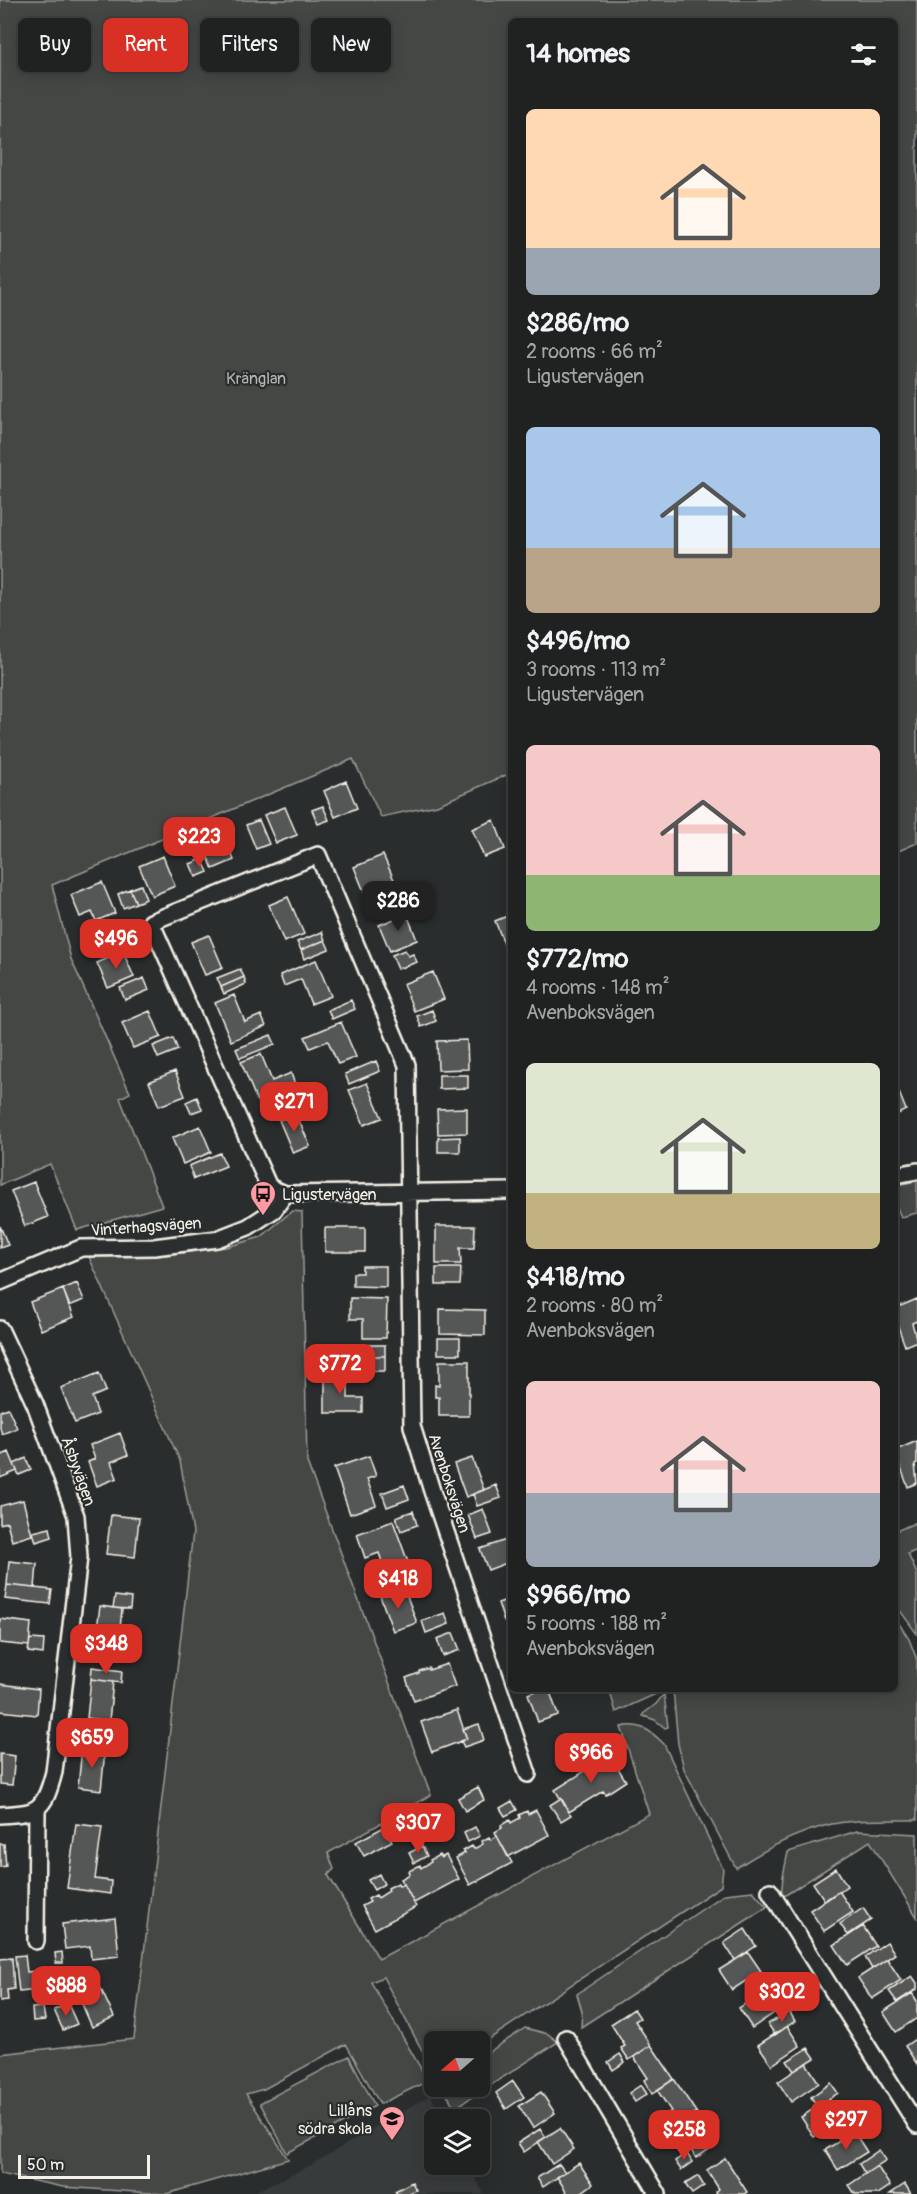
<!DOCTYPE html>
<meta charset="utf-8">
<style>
:root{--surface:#202222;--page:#282a2a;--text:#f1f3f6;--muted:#a2a4a5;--line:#3d3f40;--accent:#d93025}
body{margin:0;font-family:Pangolin,sans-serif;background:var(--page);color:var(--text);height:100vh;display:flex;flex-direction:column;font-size:22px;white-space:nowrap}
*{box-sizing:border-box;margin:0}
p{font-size:20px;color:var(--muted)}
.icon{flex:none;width:33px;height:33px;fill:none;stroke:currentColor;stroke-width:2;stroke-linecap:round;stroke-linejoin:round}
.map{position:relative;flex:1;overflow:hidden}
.side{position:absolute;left:508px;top:18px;width:390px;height:1674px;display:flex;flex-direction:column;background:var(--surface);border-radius:9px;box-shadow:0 3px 15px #0003,0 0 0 2px var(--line)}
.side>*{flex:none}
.guide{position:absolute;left:18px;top:18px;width:400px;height:54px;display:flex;gap:12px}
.needle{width:39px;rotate:250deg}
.buttons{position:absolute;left:424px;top:2031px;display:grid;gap:12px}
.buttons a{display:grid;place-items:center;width:66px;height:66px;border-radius:9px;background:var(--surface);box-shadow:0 3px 15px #0003,0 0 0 2px var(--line);font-size:30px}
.scale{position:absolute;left:18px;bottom:15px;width:132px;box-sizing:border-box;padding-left:6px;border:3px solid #f4f1e8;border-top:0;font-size:16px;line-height:21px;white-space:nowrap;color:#f4f1e8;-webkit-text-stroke:4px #2a2d2e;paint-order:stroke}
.price{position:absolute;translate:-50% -51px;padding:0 14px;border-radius:12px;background:var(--accent);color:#fff;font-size:20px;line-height:39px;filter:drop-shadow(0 2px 3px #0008)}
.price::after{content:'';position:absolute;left:50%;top:36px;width:18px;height:14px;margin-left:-9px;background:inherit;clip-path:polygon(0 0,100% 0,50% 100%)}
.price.current{background:#222;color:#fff}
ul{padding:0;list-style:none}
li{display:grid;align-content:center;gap:12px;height:318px;padding:0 18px}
li span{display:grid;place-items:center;height:186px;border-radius:9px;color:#555}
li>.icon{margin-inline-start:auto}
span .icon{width:108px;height:108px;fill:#fffc;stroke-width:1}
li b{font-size:26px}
h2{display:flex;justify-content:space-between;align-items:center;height:72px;padding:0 18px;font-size:26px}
.tag{padding:0 21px;border-radius:9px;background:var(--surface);box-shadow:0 3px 15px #0003,0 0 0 2px var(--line);font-size:21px;line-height:54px}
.tag.current{background:var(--accent);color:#fff}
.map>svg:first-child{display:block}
</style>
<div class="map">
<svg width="917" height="2194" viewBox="0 0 917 2194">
<rect width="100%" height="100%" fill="#2a2d2e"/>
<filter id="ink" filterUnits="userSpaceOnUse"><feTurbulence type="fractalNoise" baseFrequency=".0167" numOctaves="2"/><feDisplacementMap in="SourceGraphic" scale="12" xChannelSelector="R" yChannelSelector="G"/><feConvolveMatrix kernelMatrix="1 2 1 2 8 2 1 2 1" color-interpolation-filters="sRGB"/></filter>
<g filter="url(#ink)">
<path fill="#373a3a" d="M430 2095 444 2119 435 2120V2164L468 2165 484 2194H254L256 2191 309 2166Z"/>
<path fill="#444645" stroke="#9c9c96" stroke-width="1.5" d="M0 0H917V843L896 852V21H512L511 773 437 805 381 817 353 759 52 885 71 959 130 1093 120 1098 162 1206 77 1230 50 1164 0 1185Z
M917 1181V1213L901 1217 896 1205V1185Z
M292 1211 302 1212 307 1462 431 1795 328 1853 334 1869 328 1875 379 1959 649 1814 621 1727C640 1722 651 1731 664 1744L723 1869 721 1886 480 2045V2042H435V2075L383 1977 371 1982 428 2081 380 2104 346 2044 264 2089 246 2094 288 2159 166 2194 63 2187 0 2174V2054L134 2039 193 1532 180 1461 89 1257 157 1256 227 1247 261 1237Z
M917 1522V1550L908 1554 917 1574V1634L896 1605V1531Z
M896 1619 909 1639 917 1660V1820C890 1820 849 1819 824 1826 794 1834 762 1851 736 1868L684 1769 678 1744 673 1689H896Z
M609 1689H667L616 1712Z
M664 1694 668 1727 665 1728 655 1720 643 1716V1714L656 1704Z
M857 1831 917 1834V1917L870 1841 781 1898 783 1876 788 1852Z
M753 1891 767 1907 581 2027 582 2011 577 1994 725 1894Z
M525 2028 548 2034 558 2042 455 2108 442 2087 480 2086V2058Z
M349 2056 375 2106 287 2153 260 2103Z"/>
<path fill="#555756" stroke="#f4f1e8" stroke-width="1.5" d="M346 781 357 808 335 817 324 791Z
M323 806 329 820 318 824 312 810Z
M285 807 297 835 276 843 264 815Z
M259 820 269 844 256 849 246 825Z
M494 820 505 849 484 857 472 829Z
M224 834 234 860 213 869 202 843Z
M383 855 395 882 365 894 354 867Z
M163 856 175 886 152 896 139 866Z
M202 859 208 872 196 877 190 864Z
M102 882 115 913 96 921 92 912 80 917 71 895Z
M141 885 146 899 136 903 130 889Z
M130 889 136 903 123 908 118 894Z
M389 889 395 901 372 911 367 898Z
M288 897 304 934 284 942 269 905Z
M407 914 417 940 390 951 379 925Z
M512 914V943L505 946 495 921Z
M322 932 325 940 301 950 297 942Z
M209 935 223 968 205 975 191 942Z
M325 940 329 949 304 959 301 950Z
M405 950 408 956 413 954 417 962 398 969 392 955Z
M123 952 134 977 108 988 97 963Z
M316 960 331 996 311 1004 301 979 284 986 280 975Z
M240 969 244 977 221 987 217 978Z
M433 972 444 999 414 1011 403 984Z
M244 977 246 984 224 994 221 987Z
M144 978 149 990 125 1000 120 988Z
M234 995 245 1022 261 1015 266 1026 231 1041 215 1003Z
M351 1000 355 1009 332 1019 328 1010Z
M432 1010 436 1021 421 1027 417 1016Z
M150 1011 161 1037 133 1048 122 1023Z
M341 1022 356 1057 338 1064 328 1041 310 1048 305 1037Z
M271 1035 275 1044 240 1058 236 1049Z
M173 1038 178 1050 158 1058 153 1046Z
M467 1040 468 1069 438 1070 437 1041Z
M261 1054 272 1081 291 1073 295 1085 257 1101 241 1062Z
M376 1061 380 1071 349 1084 345 1074Z
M175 1071 185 1096 159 1106 149 1082Z
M439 1075H468V1088L439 1089Z
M367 1083 382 1118 364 1125 349 1090Z
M896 1085 906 1110 896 1115Z
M295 1096 298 1104 277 1113 273 1105Z
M197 1097 202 1109 191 1113 186 1102Z
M467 1108V1133L438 1134 437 1109Z
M296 1113 310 1146 293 1153 279 1120Z
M200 1126 211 1152 183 1164 172 1138Z
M460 1137V1152H438V1138Z
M220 1153 226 1166 194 1179 189 1166Z
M34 1182 48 1217 25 1226 11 1191Z
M0 1226 8 1245 0 1248Z
M436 1226H475L474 1248H460L461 1264H436Z
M325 1228H365V1252H325Z
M362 1266H386V1287L353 1286V1273H362Z
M436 1268H461L460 1285H436Z
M77 1283 84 1300 69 1306 63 1289Z
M63 1289 74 1317 41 1330 30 1302Z
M350 1298 387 1299 386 1338H363V1319H350Z
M917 1299V1321L912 1323 917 1341 905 1346 896 1321V1308Z
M440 1309 485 1310V1335L440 1334Z
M438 1338H460V1354H438Z
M359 1345H385V1356H358Z
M358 1356H385V1371H358Z
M439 1361H469V1416H439V1397H435V1385L439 1386Z
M325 1371H348V1398H363V1413H325Z
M99 1373 106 1391 92 1397 98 1414 75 1423 61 1388Z
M8 1408 17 1428 2 1434 0 1428V1411Z
M120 1433 128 1455 111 1462 117 1478 97 1486 88 1462 95 1459 90 1445Z
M917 1441V1463L915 1464 917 1483 908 1487 896 1455V1450Z
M9 1452 17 1471 0 1478V1456Z
M369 1456 376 1476 367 1479 376 1505 350 1514 334 1468Z
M26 1458 31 1470 19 1475 14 1464Z
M472 1458 484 1490 466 1497 454 1464Z
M404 1485 409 1499 387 1507 382 1493Z
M496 1485 501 1498 477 1506 473 1494Z
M23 1500 32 1535 12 1541 7 1522 0 1524V1506Z
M483 1509 492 1534 477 1539 468 1515Z
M413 1511 417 1525 401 1531 396 1517Z
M111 1515 139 1518 135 1557 106 1554Z
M393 1521 409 1565 386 1573 379 1553 365 1558 357 1534Z
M50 1528 52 1537 36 1542 33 1532Z
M512 1538V1561L488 1570 480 1549Z
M9 1561 37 1564 35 1588 7 1585Z
M7 1585 52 1590 50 1604 5 1599Z
M404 1588 417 1623 393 1631 380 1596Z
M115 1596 131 1598 130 1609 113 1608Z
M512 1598V1618L504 1621 498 1603Z
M100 1606 122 1609 118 1647 95 1644Z
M445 1613 449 1624 426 1633 422 1621Z
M0 1619 31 1623 29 1646 0 1643Z
M453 1633 460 1650 443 1656 437 1639Z
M30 1639 44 1640 43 1654 28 1652Z
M447 1664 455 1686 414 1701 406 1678 419 1673V1671L429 1668V1670Z
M92 1667 122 1671 121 1683 91 1679Z
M91 1679 113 1682 109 1721 87 1718Z
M0 1684 39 1689 37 1715 0 1711Z
M540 1689H549L558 1715 538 1722 528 1694Z
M457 1710 467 1739 432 1752 421 1722Z
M479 1724 484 1740 464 1747 461 1741 467 1739 463 1729Z
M99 1735 114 1737 113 1751 98 1750Z
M82 1748 105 1751 101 1790 78 1787Z
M0 1754 15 1756 12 1785 0 1784Z
M610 1755 626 1781 606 1794 603 1791 569 1812 555 1790Z
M478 1787 484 1800 465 1811 458 1798Z
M561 1798 571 1815 561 1821 550 1805Z
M512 1801 517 1810 505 1816 500 1808Z
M536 1810 549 1835 508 1857 495 1832 502 1828 501 1825 510 1820 511 1823 520 1818 519 1815 527 1811 528 1814Z
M76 1824 102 1827 95 1879 111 1881 110 1894 67 1888Z
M384 1827 392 1841 364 1856 356 1842Z
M475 1827 480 1836 468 1842 464 1833Z
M497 1836 512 1863 470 1885 456 1858 465 1853 463 1851 472 1846 474 1849 483 1844 482 1841 489 1837 491 1840Z
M0 1844H4L6 1866 0 1867Z
M422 1846 427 1856 414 1863 409 1853Z
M439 1855 441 1858 446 1855 459 1879 414 1903 401 1879 410 1874 409 1871 420 1865 421 1868 431 1862 430 1860Z
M836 1868 847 1886 825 1901 813 1883Z
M379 1874 384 1884 374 1890 368 1880Z
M398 1883 399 1886 404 1884 416 1907 375 1929 362 1906 370 1902 368 1899 376 1895 378 1898 389 1891 388 1888Z
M839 1891 853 1912 824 1931 810 1910Z
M863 1908 871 1920 848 1935 840 1924Z
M115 1918 119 1956 91 1959 90 1946 65 1949 62 1924Z
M863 1926 876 1946 847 1965 834 1945Z
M745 1929 756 1946 735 1960 724 1943Z
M887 1942 895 1954 872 1969 865 1957Z
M62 1952 63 1963H56L55 1953Z
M748 1952 761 1971 732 1990 719 1970Z
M25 1955 27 1972 37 1971 39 1990 19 1992 15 1956Z
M12 1958 14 1989 7 1990 8 2000 0 2001V1959Z
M887 1959 901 1980 872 1999 858 1978Z
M769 1974 775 1984 755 1997 748 1987Z
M912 1976 917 1983V1989L897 2002 889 1991Z
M100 1987 114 2017 92 2027 79 1997Z
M767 1989 780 2009 752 2028 739 2008Z
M912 1993 917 2001V2018L896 2032 883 2012Z
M68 2004 77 2024 63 2030 54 2010Z
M43 2007 45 2020 33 2021 32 2008Z
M634 2009 640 2018 635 2021 651 2045 629 2060 621 2048 625 2046 611 2024Z
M789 2011 795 2021 775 2035 768 2024Z
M787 2026 800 2046 772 2065 758 2045Z
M917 2038V2064L905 2046Z
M651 2045 674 2079 652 2094 644 2080 648 2078 634 2057Z
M808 2048 815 2058 794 2071 787 2061Z
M620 2054 625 2062 613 2070 608 2062Z
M806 2063 819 2083 791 2102 778 2082Z
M674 2079 696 2112 675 2126 667 2114 671 2111 657 2090Z
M513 2081 524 2097 506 2109 496 2093Z
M831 2083 838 2093 817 2107 811 2097Z
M641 2085 647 2094 635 2102 629 2093Z
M541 2092 555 2113 533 2128 519 2106Z
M829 2099 842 2118 814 2137 801 2117Z
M696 2112 717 2144 696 2158 688 2146 692 2143 679 2123Z
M856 2116 862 2126 842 2140 835 2130Z
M664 2118 670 2127 657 2136 651 2127Z
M560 2128 574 2149 552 2164 538 2142Z
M540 2129 546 2137 524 2152 518 2143Z
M854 2132 867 2152 838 2170 825 2150Z
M879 2150 886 2160 865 2174 859 2164Z
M687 2153 692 2162 681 2170 675 2161Z
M725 2158 747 2192 744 2194H717L716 2192 719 2189 707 2170Z
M579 2163 593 2184 579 2194H568L557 2177Z
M559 2164 565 2172 543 2187 537 2178Z
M877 2166 890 2186 878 2194H855L849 2185Z
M698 2176 704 2186 692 2194 685 2184Z
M412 2182 416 2190 408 2194H397L395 2191Z
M905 2184 911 2194H890Z"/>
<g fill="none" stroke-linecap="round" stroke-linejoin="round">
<defs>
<path id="minor" d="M896 1175 917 1171
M512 1191 285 1194 269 1187 151 922 318 855 407 1065 412 1426 432 1491 528 1774
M0 1282 81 1248 154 1247 217 1239 248 1227 274 1210 285 1194
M0 1329 35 1404 76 1516 79 1557 54 1772C44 1811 38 1813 0 1815
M770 1891 917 2125
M36 1941 37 1809
M566 2038 658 2194"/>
</defs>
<use href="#minor" stroke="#f4f1e8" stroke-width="20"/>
<use href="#minor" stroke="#2a2d2e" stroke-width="15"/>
</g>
</g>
<defs>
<symbol id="bus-pin" viewBox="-11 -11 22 30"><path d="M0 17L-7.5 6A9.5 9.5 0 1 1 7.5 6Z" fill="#ff9aa2" stroke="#2a2d2e"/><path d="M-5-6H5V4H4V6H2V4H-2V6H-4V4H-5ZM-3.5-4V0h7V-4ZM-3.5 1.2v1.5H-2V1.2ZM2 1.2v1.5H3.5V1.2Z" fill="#111"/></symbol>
<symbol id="school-pin" viewBox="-11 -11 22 30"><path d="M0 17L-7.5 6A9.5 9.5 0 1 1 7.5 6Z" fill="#ff9aa2" stroke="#2a2d2e"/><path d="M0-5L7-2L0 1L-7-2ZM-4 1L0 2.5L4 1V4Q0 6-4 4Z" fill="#111"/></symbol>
</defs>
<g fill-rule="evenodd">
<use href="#bus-pin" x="248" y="1179" width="30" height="40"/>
<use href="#school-pin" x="377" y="2104" width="30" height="40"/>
</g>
<g text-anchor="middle" stroke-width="4.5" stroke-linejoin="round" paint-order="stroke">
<g font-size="16" fill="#b6b5af" stroke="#2a2d2e">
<text x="256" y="384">Kränglan</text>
</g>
<g font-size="16" fill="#f4f1e8" stroke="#2a2d2e" text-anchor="start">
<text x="282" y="1200">Ligustervägen</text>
<text x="372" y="2116" text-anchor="end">Lillåns<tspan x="372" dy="18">södra skola</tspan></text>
</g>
<g font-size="16" fill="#f4f1e8" stroke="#2a2d2e">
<text transform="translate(146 1226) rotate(-4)" y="6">Vinterhagsvägen</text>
<text transform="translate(79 1471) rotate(70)" y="6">Åsbyvägen</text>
<text transform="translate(450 1483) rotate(72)" y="6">Avenboksvägen</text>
</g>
</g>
</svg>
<div class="buttons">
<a><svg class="needle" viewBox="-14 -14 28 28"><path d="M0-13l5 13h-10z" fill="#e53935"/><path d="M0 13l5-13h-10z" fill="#a2a4a5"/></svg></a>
<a><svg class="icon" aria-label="layers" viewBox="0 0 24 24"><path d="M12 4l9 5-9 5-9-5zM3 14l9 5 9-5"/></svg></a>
</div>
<div class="scale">50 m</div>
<b class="price" style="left:199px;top:868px">$223</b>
<b class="price current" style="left:398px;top:932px">$286</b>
<b class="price" style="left:116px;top:970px">$496</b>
<b class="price" style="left:294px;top:1133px">$271</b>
<b class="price" style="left:340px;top:1395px">$772</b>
<b class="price" style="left:398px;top:1610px">$418</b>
<b class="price" style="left:106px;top:1675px">$348</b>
<b class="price" style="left:92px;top:1769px">$659</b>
<b class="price" style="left:591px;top:1784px">$966</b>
<b class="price" style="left:418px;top:1854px">$307</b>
<b class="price" style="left:66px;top:2017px">$888</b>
<b class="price" style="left:782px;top:2023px">$302</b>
<b class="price" style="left:846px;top:2151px">$297</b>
<b class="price" style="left:684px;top:2161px">$258</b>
<div class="guide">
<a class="tag">Buy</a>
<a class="tag current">Rent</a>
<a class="tag">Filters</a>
<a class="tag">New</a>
</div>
<section class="side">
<h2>14 homes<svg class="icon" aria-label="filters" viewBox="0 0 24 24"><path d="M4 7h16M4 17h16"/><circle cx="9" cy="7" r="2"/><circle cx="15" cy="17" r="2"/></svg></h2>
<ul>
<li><span style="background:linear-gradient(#ffd9b3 75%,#9aa5b1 0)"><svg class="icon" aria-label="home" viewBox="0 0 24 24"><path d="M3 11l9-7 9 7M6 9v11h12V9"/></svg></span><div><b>$286/mo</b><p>2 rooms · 66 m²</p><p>Ligustervägen</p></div></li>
<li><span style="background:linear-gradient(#a9c7e8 65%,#b9a48a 0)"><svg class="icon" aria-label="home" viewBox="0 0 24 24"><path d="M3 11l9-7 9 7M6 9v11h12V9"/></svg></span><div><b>$496/mo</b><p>3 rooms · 113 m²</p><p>Ligustervägen</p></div></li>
<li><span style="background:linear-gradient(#f6c9c9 70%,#8fb573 0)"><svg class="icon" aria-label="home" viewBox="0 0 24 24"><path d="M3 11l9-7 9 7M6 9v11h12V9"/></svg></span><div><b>$772/mo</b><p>4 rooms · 148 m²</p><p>Avenboksvägen</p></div></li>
<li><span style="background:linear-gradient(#dfe7d0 70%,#c2b280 0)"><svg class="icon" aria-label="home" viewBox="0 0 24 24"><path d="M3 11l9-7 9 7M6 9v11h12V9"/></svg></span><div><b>$418/mo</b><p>2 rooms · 80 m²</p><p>Avenboksvägen</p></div></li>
<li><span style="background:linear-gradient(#f6c9c9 60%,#9aa5b1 0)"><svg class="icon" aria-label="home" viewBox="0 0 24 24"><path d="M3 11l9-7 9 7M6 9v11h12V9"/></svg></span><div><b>$966/mo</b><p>5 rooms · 188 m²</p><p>Avenboksvägen</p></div></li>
</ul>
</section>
</div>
